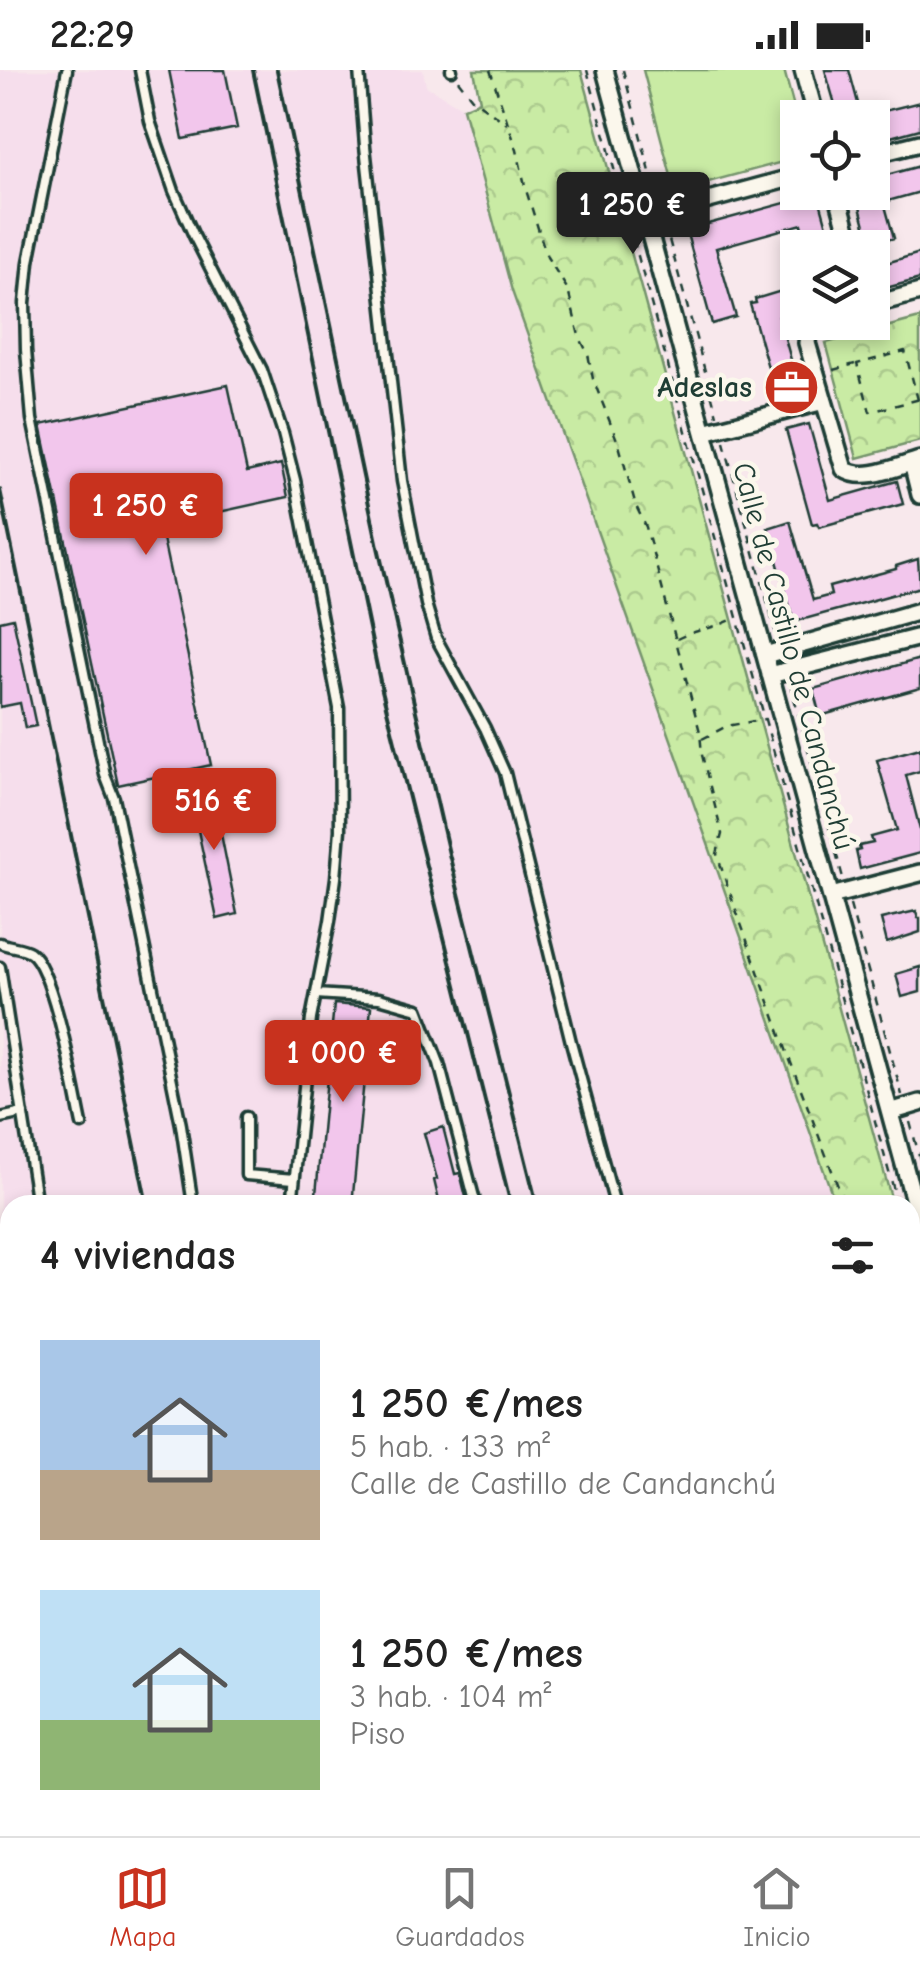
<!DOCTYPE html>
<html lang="es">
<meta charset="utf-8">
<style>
:root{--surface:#fff;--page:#f2f2f2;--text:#222;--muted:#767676;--line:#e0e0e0;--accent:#c8321e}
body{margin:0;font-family:"Comic Neue",sans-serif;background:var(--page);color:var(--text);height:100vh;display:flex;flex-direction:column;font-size:38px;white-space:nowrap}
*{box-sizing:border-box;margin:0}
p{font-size:32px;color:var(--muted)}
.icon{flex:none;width:55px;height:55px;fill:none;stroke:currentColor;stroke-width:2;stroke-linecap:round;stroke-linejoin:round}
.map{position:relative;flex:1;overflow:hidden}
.panel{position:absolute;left:0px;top:1125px;width:920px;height:642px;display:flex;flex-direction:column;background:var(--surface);border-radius:30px 30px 0 0;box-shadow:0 5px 15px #0003}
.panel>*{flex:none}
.tools{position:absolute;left:780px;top:30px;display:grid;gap:20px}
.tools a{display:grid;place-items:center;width:110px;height:110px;border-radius:0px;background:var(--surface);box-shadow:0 5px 15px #0003;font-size:50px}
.price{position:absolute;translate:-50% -85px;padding:0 22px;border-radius:10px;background:var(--accent);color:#fff;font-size:32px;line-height:65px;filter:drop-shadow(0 2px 5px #0008)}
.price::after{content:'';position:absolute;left:50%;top:60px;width:30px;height:22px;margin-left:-15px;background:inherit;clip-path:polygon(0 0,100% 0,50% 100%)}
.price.selected{background:#222;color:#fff}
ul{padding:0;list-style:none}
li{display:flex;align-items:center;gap:30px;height:250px;padding:0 40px}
li span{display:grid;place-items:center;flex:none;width:280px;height:200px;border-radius:0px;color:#555}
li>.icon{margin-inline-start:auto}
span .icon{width:120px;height:120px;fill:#fffc;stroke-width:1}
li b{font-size:42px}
h2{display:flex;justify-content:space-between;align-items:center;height:120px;padding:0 40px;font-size:42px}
.status{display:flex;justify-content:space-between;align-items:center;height:70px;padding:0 50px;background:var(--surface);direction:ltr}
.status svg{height:28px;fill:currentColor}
.menu{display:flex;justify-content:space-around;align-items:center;height:140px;border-top:2px solid var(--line);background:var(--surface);font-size:28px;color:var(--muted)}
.menu a{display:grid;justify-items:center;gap:5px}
.menu .selected{color:var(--accent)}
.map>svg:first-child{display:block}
</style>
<div class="status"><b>22:29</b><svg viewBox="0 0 49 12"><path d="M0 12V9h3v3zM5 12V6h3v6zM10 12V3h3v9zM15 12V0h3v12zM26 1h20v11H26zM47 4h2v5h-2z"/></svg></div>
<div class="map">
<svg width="920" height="1766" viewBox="0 0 920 1766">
<defs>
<pattern id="park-crowns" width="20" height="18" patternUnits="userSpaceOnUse" patternTransform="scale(2.5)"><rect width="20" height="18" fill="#c9eba4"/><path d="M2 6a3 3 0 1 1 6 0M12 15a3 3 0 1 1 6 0" fill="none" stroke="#acca8e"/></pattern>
</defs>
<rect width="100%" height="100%" fill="#f8e8ec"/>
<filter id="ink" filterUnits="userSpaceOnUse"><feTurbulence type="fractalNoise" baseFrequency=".01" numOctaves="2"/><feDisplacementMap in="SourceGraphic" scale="20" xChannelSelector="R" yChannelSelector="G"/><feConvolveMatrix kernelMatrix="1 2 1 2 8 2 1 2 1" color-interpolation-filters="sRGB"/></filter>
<g filter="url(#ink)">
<path fill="#f6deec" d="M0 0H423L426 16 463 38 512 221 836 1135H10V1569L0 1525Z
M910 1347 920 1375V1766H55L53 1758H910Z"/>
<path fill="#c9eba4" stroke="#74946c" stroke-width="2.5" d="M643 0H784L797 49V88L675 121Z
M0 1624 10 1667V1758H32L34 1766H0Z"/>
<path fill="url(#park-crowns)" stroke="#74946c" stroke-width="2.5" d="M474 0H581L893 1135H836L512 221 463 38 480 31Z
M920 248V371L857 388 826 273Z
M910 1195 920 1232V1375L910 1347Z"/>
<path fill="#f2c6ec" stroke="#1f3d34" stroke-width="2.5" d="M169 0H225L237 58 183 69Z
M825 0H849L862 48H839Z
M920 32V59L872 72V44Z
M920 96V122L884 132 894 168 870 174 856 122H872V109Z
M818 124 833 178H808L802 154 716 178 736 247 712 254 686 160Z
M920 183V209L882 219 876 196Z
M798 216V242L779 247 800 322 777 329 750 234 756 233 755 229Z
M228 315 247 402 281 394 288 427 160 455 211 695 118 715 41 355Z
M809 354 830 430 897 411 903 434 819 457 817 453 812 454 786 360Z
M790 451 813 530 831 525 829 517 896 499V496L918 489 920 517 794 552 768 458Z
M13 548 36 656 25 658 20 633 0 637V551Z
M920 589V618L820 646 813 619Z
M920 678V701L906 705 920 760V783L860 799 856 781 860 780 859 776 873 773 871 767 897 760 877 690Z
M212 719 237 844 217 849 190 723Z
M916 841 918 848H920V862L887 873 881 849Z
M920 897V922L902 927 896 904Z
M334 934 371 937 352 1135H315Z
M443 1057 455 1104 460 1103 468 1135H440L434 1110 437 1109 424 1063Z"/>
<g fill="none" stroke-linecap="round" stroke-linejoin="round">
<defs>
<path id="service" d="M67 0 29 192 25 233 26 280 32 349 105 705 114 728 181 1055 193 1135
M140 0 150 51 174 121 194 166 262 300 283 363 295 410 339 638 340 760 336 808 330 851 311 949 292 1135
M359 0 365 76 402 411 426 534 436 568 485 658 505 703 571 972 615 1135
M451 0H452
M0 873C9 877 22 877 30 882 54 898 75 1022 82 1054
M0 897 37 1135
M316 924 379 928 418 939 439 993 476 1135
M246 1047V1105L294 1109
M0 1048 23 1043
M378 1758 380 1766
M501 1758 503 1766
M646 1758 648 1766
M769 1758 771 1766"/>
<path id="minor" d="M605 0 920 1153
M803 0 816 48
M872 85 920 73
M837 122 852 178
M646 147 798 106
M872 235 920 222
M815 252 809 256 807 273 844 399C864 413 898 396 920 390
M704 362 824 331
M912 393 920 425
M765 585 920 541
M770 605 920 567
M831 826 920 803
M890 1042 920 1033
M0 1567 10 1610
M45 1758 47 1766"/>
</defs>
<use href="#service" stroke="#1f3d34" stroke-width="15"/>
<use href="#minor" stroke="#1f3d34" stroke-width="22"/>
<path stroke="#1f3d34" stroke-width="2.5" stroke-dasharray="8 8" stroke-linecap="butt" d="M490 0 517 80 526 120 547 187 568 220 579 266 588 284 593 309 619 375 636 436 646 457 700 662 702 685 722 764 717 784 726 812 788 985 845 1135
M587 0 898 1135
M623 0 657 128
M458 10 472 28 507 54
M665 155 717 345
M833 300 855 294
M918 330 905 281 857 294 870 342 920 329
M724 372 777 567
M677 569C696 559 714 559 733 549
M0 607 2 606
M790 613 843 808
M702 669 727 656 765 649
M850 835 902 1025
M910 1052 920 1089
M910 1180 920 1217
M910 1330 920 1360"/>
<use href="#service" stroke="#fbf7ec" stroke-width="8"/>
<use href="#minor" stroke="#fbf7ec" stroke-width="15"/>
<path stroke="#1f3d34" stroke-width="4" d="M253 0 381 616 511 1135
M277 0 378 477 449 784 537 1135
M0 420 147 1135
M294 1758 297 1766
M666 1758 668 1766
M693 1758 695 1766"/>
</g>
</g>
<defs>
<symbol id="office-disc" viewBox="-11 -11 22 22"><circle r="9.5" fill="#c8321e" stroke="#fbf7ec"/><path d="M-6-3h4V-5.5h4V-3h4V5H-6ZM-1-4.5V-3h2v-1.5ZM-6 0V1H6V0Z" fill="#fff"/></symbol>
</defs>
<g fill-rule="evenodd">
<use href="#office-disc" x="760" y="286" width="63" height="63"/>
</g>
<g text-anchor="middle" stroke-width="9" stroke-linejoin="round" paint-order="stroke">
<g font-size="30" font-weight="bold" fill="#1f3d34" stroke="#fbf7ec" text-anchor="end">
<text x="752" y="327">Adeslas</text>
</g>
<g font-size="30" fill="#1f3d34" stroke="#fbf7ec">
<text transform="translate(794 586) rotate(75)" y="10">Calle de Castillo de Candanchú</text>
</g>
</g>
</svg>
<div class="tools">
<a><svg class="icon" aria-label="locate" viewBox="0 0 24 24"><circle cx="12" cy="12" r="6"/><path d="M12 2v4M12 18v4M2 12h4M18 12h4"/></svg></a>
<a><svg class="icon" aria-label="layers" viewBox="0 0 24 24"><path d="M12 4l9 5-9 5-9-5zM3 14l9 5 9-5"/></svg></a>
</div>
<b class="price selected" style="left:633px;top:187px">1 250 €</b>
<b class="price" style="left:146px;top:488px">1 250 €</b>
<b class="price" style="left:214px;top:783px">516 €</b>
<b class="price" style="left:343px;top:1035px">1 000 €</b>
<section class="panel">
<h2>4 viviendas<svg class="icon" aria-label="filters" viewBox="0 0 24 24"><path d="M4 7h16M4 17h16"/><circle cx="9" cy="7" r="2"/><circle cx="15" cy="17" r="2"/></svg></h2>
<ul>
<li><span style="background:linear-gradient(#a9c7e8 65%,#b9a48a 0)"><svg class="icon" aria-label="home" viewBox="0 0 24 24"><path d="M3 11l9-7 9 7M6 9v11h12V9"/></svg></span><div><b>1 250 €/mes</b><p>5 hab. · 133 m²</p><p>Calle de Castillo de Candanchú</p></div></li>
<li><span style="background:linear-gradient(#bfe0f5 65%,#8fb573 0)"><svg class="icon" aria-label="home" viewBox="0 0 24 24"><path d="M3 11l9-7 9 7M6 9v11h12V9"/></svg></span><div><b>1 250 €/mes</b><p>3 hab. · 104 m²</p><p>Piso</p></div></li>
</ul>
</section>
</div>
<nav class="menu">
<a class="selected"><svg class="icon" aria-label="map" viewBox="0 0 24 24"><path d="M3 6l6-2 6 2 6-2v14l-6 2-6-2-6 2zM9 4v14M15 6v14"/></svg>Mapa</a>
<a><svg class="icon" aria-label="saved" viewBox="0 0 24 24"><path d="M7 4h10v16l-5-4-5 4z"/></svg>Guardados</a>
<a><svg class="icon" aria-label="home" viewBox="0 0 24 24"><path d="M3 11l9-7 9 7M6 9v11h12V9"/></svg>Inicio</a>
</nav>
